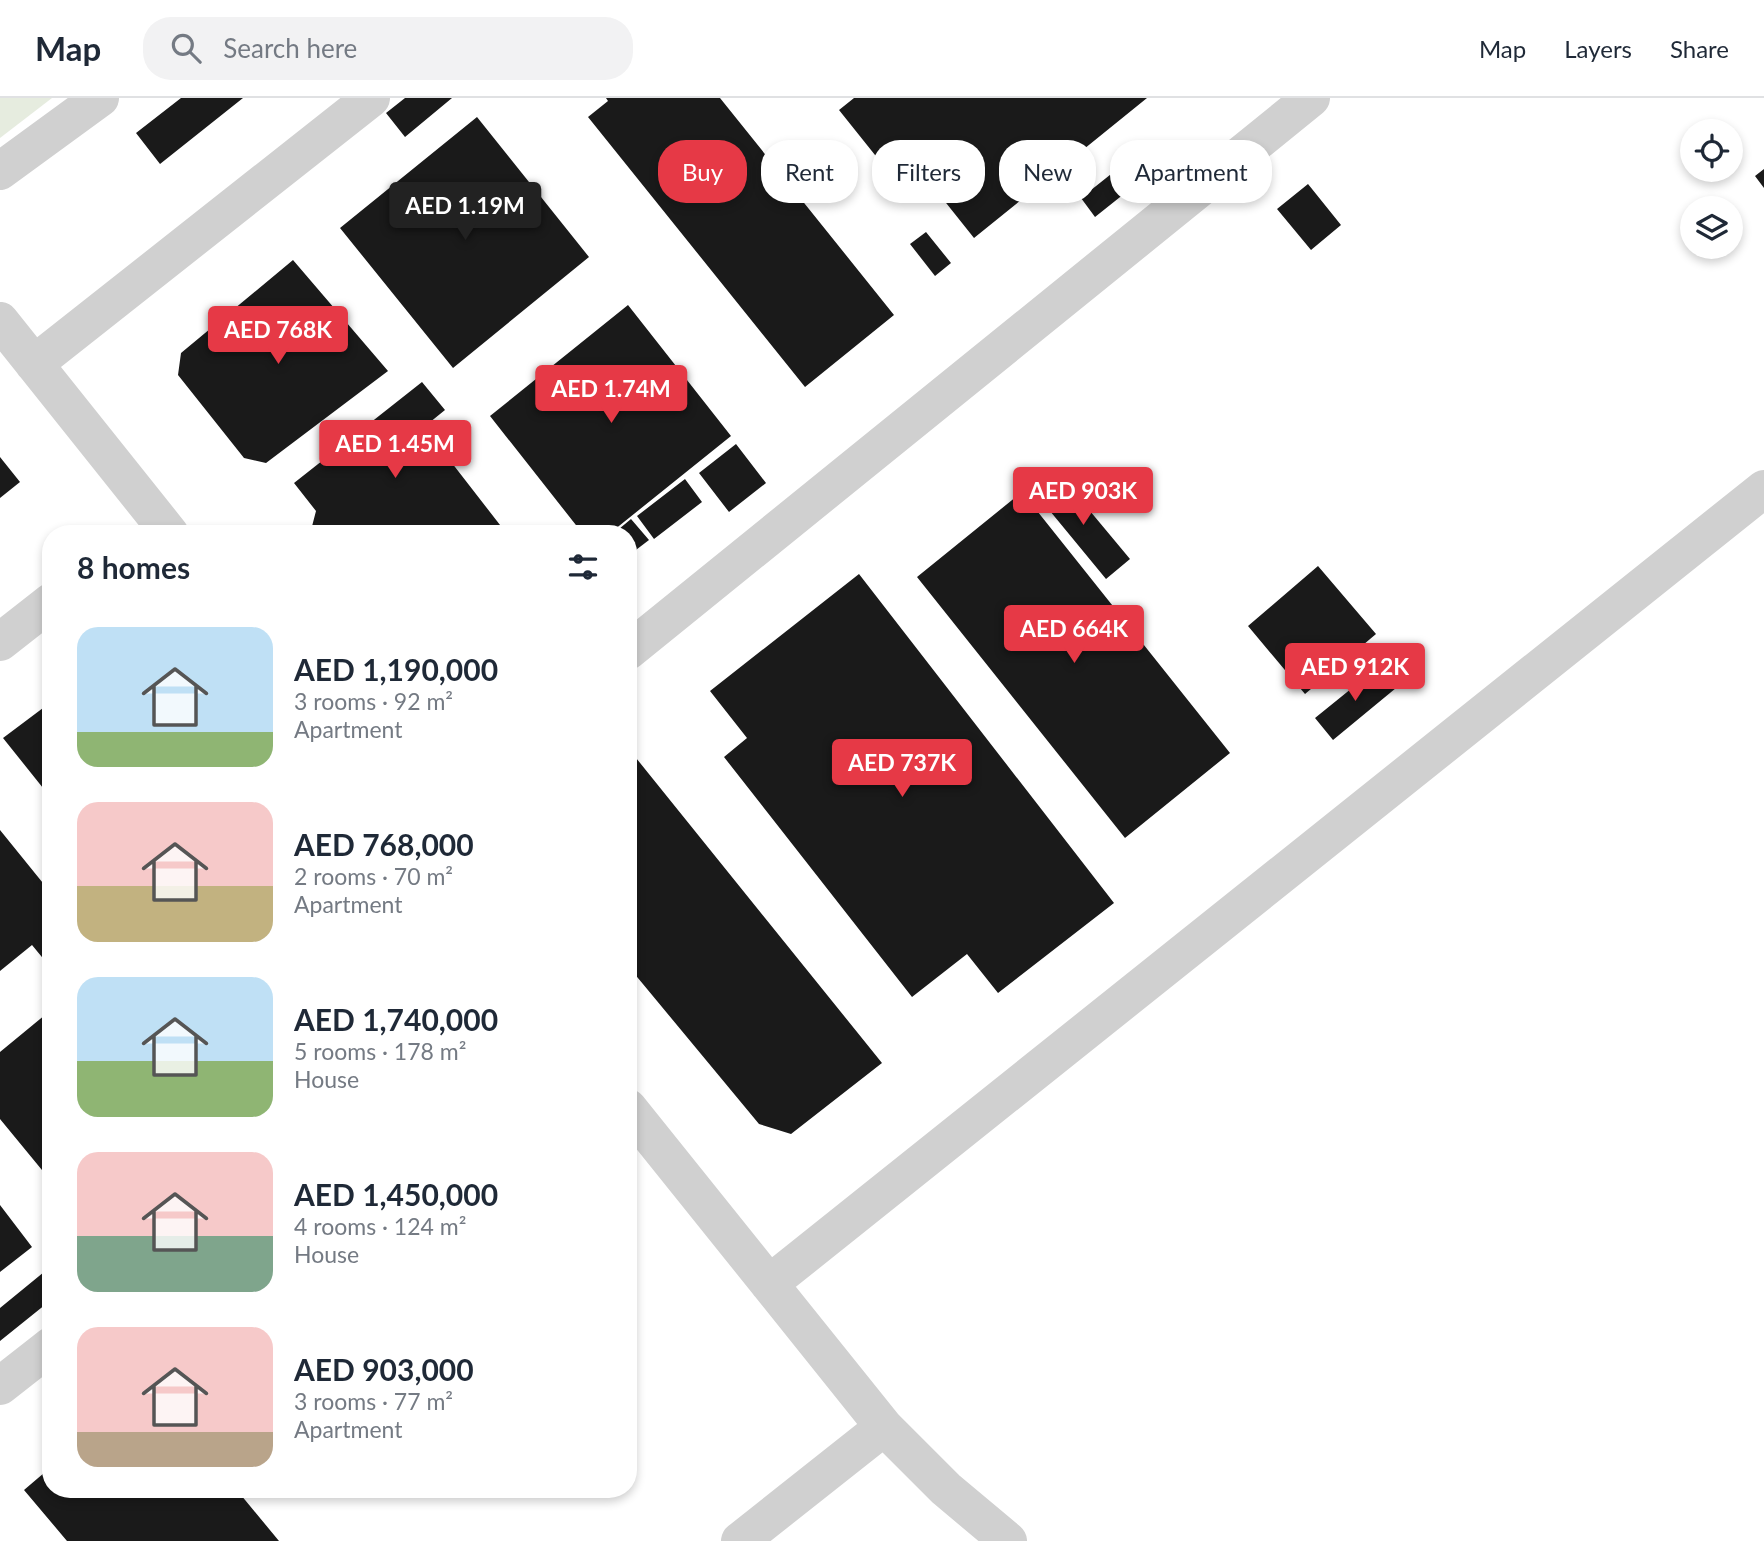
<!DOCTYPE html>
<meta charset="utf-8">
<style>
:root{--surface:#fff;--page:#f2f2f3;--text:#1f2937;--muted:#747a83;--line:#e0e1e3;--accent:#e63946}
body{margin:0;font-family:Lato,sans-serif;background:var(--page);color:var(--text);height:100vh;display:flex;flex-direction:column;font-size:26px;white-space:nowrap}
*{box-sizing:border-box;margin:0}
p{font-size:23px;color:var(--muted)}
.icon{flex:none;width:38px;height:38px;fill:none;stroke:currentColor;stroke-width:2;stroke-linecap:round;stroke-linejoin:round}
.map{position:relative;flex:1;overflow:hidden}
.details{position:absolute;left:42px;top:427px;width:595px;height:973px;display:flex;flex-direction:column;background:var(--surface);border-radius:28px;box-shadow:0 4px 10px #0003}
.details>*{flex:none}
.banner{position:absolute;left:658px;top:42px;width:665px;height:63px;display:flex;gap:14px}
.controls{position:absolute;left:1680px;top:21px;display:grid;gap:14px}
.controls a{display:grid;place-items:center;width:63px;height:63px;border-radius:50%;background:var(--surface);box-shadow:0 4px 10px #0003;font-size:35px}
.price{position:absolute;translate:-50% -60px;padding:0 16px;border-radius:7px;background:var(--accent);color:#fff;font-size:23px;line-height:46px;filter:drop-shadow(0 2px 4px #0008)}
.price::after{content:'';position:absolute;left:50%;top:42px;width:21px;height:16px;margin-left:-10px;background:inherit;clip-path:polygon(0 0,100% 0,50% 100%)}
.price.on{background:#222;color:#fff}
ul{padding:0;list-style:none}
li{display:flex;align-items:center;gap:21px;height:175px;padding:0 35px}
li span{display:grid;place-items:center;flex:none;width:196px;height:140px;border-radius:21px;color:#555}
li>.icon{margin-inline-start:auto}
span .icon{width:84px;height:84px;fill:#fffc;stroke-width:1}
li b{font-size:30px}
h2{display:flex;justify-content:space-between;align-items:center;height:84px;padding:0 35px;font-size:30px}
.chip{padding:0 24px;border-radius:28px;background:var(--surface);box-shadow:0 4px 10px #0003;font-size:24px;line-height:63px}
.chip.on{background:var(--accent);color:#fff}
header{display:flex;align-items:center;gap:42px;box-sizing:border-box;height:98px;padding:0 35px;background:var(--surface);border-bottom:2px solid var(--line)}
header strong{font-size:33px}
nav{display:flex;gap:38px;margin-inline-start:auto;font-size:24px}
.search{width:490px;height:63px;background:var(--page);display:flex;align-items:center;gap:18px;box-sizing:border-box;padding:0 24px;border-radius:28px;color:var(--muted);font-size:26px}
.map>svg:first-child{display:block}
</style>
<header>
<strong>Map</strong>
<div class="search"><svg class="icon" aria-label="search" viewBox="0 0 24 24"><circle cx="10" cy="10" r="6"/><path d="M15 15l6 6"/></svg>Search here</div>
<nav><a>Map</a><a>Layers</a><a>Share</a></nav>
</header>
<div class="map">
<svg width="1764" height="1443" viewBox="0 0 1764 1443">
<rect width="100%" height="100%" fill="#fff"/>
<path fill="#e6ecdf" d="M0 0H52L0 40Z"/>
<path fill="#1a1a1a" d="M181 0H243L160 66 136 35Z
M405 0H452L405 39 386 15Z
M606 0H720L894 217 805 289 588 19 608 3Z
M854 0H1147L974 140 919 71 899 87 839 12Z
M477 19 589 159 453 270 340 130Z
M1140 53 1154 72 1095 119 1081 100Z
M1764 71V90L1755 78Z
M1308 86 1341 127 1311 152 1277 111Z
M926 134 951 165 935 178 910 146Z
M293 162 388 273 266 365 244 360 178 277 181 255Z
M628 207 731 338 609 436H583L490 318Z
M422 284 445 312 424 329 507 436H310L316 413 294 385Z
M736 346 766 385 729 414 699 375Z
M0 359 20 384 0 400Z
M1060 377 1130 461 1106 481 1036 396Z
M685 381 702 404 654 441 637 418Z
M1022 394 1230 655 1125 740 917 479Z
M631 421 649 442 628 458V436H613Z
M1318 468 1376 536 1305 596 1248 528Z
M859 476 1114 805 998 895 967 856 912 899 724 659 747 640 710 593Z
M1378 569 1396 590 1333 642 1315 620Z
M51 604V700L3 640Z
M628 650 882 965 791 1036 759 1026 628 868Z
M0 732 51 795V860L46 864 32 847 0 873Z
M51 912V1083L0 1021V954Z
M0 1107 32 1149 0 1174Z
M44 1174 51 1182V1202L0 1243V1210Z
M51 1369V1391H236L279 1443H67L24 1392Z"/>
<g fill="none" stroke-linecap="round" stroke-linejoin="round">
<path stroke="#d0d0d0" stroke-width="38" d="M0 73 100 0
M0 223 170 436
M34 266 371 0
M0 544 51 504
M628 553 1311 0
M628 1010 884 1329 946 1391 1008 1443
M769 1186 1764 391
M0 1288 51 1248
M740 1443 884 1329"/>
</g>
</svg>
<div class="controls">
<a><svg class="icon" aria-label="locate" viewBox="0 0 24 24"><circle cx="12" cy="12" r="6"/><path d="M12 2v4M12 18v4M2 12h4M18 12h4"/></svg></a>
<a><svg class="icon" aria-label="layers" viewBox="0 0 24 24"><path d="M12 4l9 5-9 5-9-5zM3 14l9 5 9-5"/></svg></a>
</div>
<b class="price on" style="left:465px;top:144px">AED 1.19M</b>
<b class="price" style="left:278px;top:268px">AED 768K</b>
<b class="price" style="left:611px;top:327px">AED 1.74M</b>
<b class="price" style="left:395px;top:382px">AED 1.45M</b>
<b class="price" style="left:1083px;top:429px">AED 903K</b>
<b class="price" style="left:1074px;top:567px">AED 664K</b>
<b class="price" style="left:1355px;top:605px">AED 912K</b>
<b class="price" style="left:902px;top:701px">AED 737K</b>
<div class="banner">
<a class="chip on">Buy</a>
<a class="chip">Rent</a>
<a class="chip">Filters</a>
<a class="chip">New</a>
<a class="chip">Apartment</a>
</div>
<section class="details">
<h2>8 homes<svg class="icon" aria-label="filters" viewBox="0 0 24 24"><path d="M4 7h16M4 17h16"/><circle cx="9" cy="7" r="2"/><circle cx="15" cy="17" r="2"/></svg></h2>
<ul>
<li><span style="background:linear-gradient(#bfe0f5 75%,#8fb573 0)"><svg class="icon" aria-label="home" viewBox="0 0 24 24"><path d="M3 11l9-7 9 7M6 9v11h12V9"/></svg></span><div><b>AED 1,190,000</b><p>3 rooms · 92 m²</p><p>Apartment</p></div></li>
<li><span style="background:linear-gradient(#f6c9c9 60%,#c2b280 0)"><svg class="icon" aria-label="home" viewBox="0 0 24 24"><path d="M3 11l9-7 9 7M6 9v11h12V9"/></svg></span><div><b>AED 768,000</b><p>2 rooms · 70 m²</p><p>Apartment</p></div></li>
<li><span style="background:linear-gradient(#bfe0f5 60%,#8fb573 0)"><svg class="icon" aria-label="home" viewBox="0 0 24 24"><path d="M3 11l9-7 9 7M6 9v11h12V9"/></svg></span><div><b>AED 1,740,000</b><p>5 rooms · 178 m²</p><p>House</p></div></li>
<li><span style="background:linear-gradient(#f6c9c9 60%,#7fa58c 0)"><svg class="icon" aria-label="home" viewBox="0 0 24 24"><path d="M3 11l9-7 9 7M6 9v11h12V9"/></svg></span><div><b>AED 1,450,000</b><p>4 rooms · 124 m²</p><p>House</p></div></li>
<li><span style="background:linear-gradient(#f6c9c9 75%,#b9a48a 0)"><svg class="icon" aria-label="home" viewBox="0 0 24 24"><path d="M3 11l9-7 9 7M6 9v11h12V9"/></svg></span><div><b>AED 903,000</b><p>3 rooms · 77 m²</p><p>Apartment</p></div></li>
</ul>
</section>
</div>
